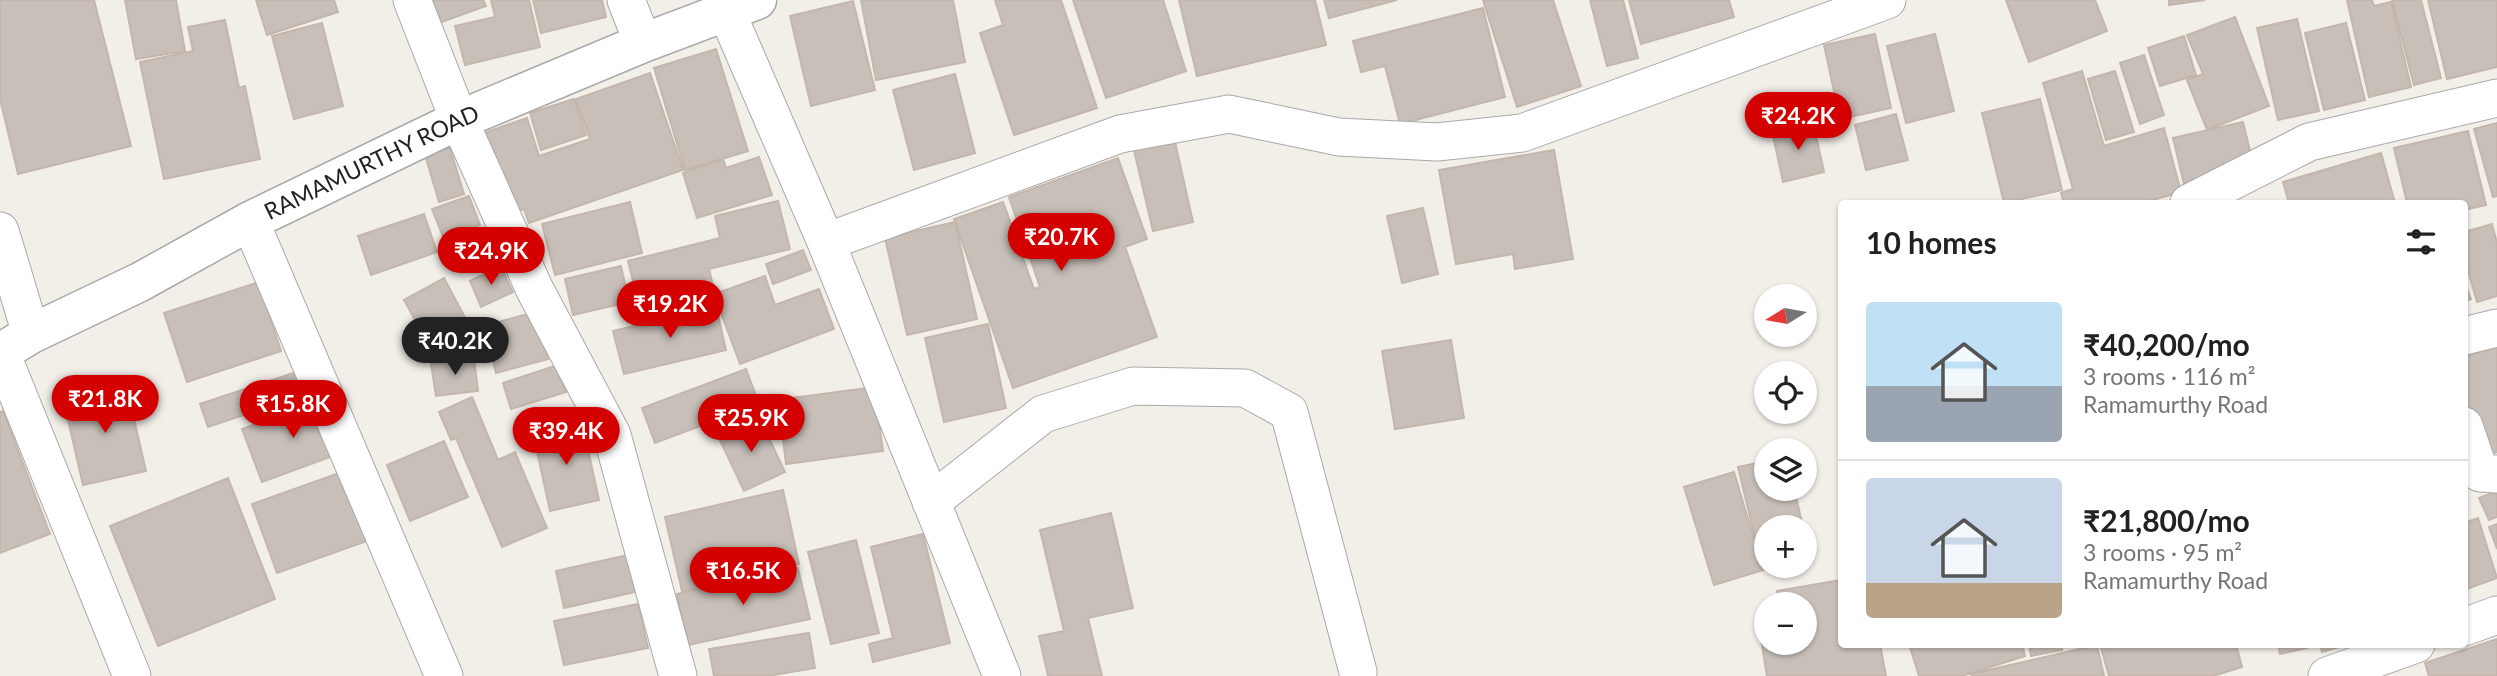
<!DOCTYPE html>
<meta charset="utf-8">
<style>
:root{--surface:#fff;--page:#f2f2f2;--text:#202124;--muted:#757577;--line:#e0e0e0;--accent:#d40000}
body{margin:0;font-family:Lato,sans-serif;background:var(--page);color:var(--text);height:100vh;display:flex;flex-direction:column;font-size:26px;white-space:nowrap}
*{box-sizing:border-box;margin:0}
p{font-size:23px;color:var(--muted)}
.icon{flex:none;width:38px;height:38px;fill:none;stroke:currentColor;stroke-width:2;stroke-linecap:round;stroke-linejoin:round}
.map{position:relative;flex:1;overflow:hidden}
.panel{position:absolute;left:1838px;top:200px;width:630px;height:448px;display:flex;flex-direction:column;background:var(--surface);border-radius:7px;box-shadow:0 2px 5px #0004}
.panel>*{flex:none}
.needle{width:46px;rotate:259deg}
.tools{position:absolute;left:1754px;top:284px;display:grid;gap:14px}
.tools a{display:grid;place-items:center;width:63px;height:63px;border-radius:50%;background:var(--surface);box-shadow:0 2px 5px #0004;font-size:35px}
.price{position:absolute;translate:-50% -60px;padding:0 16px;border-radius:24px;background:var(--accent);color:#fff;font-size:23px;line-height:46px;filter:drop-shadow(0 2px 4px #0008)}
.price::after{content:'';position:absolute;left:50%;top:42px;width:21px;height:16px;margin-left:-10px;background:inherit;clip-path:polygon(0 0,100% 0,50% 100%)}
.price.on{background:#222;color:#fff}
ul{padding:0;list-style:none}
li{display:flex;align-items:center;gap:21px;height:175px;padding:0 28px}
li+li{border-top:2px solid var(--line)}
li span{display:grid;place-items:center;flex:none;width:196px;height:140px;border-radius:7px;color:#555}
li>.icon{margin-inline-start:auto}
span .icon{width:84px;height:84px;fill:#fffc;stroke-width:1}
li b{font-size:30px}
h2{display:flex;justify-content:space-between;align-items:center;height:84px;padding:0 28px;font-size:30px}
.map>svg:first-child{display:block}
</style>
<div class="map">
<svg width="2497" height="676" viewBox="0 0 2497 676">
<rect width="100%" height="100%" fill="#f2efe9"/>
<path fill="#c7bfb8" stroke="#c4b6ab" stroke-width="2" d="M0 0H94L131 146 18 174 0 99Z
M125 0H176L185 51 136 59Z
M256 0H334L338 12 267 35Z
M431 0H483L486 6 439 23Z
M491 0H529L540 47 465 65 455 26 495 17Z
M533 0H602L606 17 541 33Z
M861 0H953L965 62 876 80Z
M995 0H1061L1097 108 1014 135 980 33 1003 25Z
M1073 0H1163L1186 71 1106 98Z
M1179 0H1315L1326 45 1197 76Z
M1324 0H1397L1329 18Z
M1483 0H1553L1581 86 1517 107Z
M1590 0H1623L1638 58 1607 66Z
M1629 0H1729L1734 17 1641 44Z
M2006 0H2095L2107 31 2029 62Z
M2169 0H2205L2169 5Z
M2347 0H2372L2374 6 2391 2 2411 87 2369 97Z
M2392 0H2421L2441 78 2414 85Z
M2428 0H2497V67L2447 79Z
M853 1 875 90 811 106 790 16Z
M1483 8 1505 97 1400 124 1385 66 1361 72 1353 41Z
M2235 17 2269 106 2207 130 2187 80 2203 74 2187 35Z
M2297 19 2319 111 2278 120 2257 28Z
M225 20 239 88 245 86 260 159 164 179 140 62 193 51 188 27Z
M322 23 343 106 294 119 272 36Z
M2346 23 2365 100 2324 110 2305 33Z
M1875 34 1891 108 1840 119 1824 45Z
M1935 34 1954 111 1906 123 1887 46Z
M2184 36 2196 75 2160 86 2148 48Z
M716 49 748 151 685 170 654 68Z
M2144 55 2164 115 2140 124 2120 63Z
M2082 71 2104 146 2164 128 2181 192 2142 203H2064L2061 193 2073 189 2043 83Z
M2115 71 2134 132 2106 140 2088 79Z
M650 73 683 170 529 223 524 209 511 213 484 133 527 118 539 156 590 139 576 99Z
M955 74 975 153 914 170 893 90Z
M574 99 586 135 541 150 530 113Z
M2040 99 2062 190 2004 203 1982 113Z
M1896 114 1908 160 1866 170 1855 125Z
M1813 122 1824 172 1783 182 1772 131Z
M2243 122 2254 167 2184 184 2173 138Z
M2497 123V196L2493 197 2474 129Z
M2468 131 2486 205 2464 210V203H2407L2394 148Z
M1173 133 1193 222 1153 231 1132 142Z
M450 148 464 194 439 202 425 155Z
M1554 150 1573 259 1515 269 1513 254 1456 264 1439 170Z
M2381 153 2395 203H2289L2283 182Z
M759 157 772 195 697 218 683 173 723 159 726 168Z
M1118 158 1147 239 1125 247 1157 337 1013 388 954 219 1003 202 1034 289 1040 287 1009 197Z
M469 196 480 225 444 239 432 209Z
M778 201 790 249 709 269 714 290 640 308 628 261 720 238 715 216Z
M630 202 642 253 555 275 542 224Z
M1423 208 1438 274 1402 283 1387 216Z
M424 214 437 252 371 275 358 236Z
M955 222 977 319 907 335 885 238Z
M2492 224 2497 243V296L2477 302 2464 256V232Z
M803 250 811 270 773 284 766 264Z
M500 266 513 292 481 307 470 281Z
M621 266 629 302 573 315 565 279Z
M765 276 775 305 819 289 834 329 740 364 714 294Z
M444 278 477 340 438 362 404 300Z
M2464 281 2471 299 2464 302Z
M259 282 281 351 187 382 164 313Z
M716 306 726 350 624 374 613 331Z
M535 312 548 359 496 373 484 326Z
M988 324 1006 408 944 422 925 338Z
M1451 340 1464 418 1395 429 1382 351Z
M2497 347V452L2482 457 2464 397V357Z
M474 358 478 391 436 396 431 364Z
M558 365 566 392 511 409 503 383Z
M305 369 313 392 208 427 200 404Z
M746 369 759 404 655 443 642 408Z
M126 384 146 471 83 485 63 398Z
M874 387 883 451 786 464 782 431 796 429 791 398Z
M472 397 498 460 515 452 547 528 502 547 456 438 451 440 439 412Z
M325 398 344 452 262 482 242 429Z
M3 411 50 534 0 553V412Z
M759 417 785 472 744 491 718 436Z
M582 422 599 500 550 511 533 433Z
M444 441 468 497 410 521 387 465Z
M1766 461V488H1794L1803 527H1766V562L1761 563 1738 467Z
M342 472 367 541 277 573 252 504Z
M1734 472 1763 570 1714 585 1684 487Z
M228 478 275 599 158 646 110 526Z
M783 490 799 564 682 591 665 517Z
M2497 491V517L2489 520 2479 498Z
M1111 513 1133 608 1088 618 1102 676H1048L1039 636 1064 631 1040 530Z
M2478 518 2497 578 2464 590V523Z
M2497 524V549L2489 527Z
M923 534 950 643 873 662 869 644 893 638 871 547Z
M856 540 879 633 831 644 808 552Z
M628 555 635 592 564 608 556 571Z
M798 568 810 619 688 645 677 594Z
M1841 580V644H1880L1886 676H1767L1760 633 1766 632V642H1804V604H1779L1777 591Z
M638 604 648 648 564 665 554 621Z
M809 633 815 668 768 676H714L709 649Z
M2497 639V676H2429L2425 663Z
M1909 644H2022L2025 656 1962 676H1919Z
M2029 644H2061L2062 650 2031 656Z
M2100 644H2236L2242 667 2213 676H2109Z
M2278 644H2306L2307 648 2280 654Z
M2320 644H2349L2322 652Z
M2097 645 2104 676H1972L1971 674Z"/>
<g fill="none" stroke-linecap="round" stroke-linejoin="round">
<defs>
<path id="minor" d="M412 0 459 120 534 288 612 435 678 676
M626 0 643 43
M727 13 826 242 1002 676
M2189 203 2309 142 2497 98
M250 221 444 676
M0 231 31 334
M826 242 1120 134 1229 114 1339 137 1437 142 1522 133 1887 0
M2464 336 2497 328
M1 353 132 676
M2464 426 2480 473 2497 474
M931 502 1043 414 1133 386 1245 388 1289 412 1358 672
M2464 627 2497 615
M2327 676 2416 644"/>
<g id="tertiary">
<path id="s1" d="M0 353 31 334 140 282 250 221 459 120 643 43 757 0"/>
</g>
</defs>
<use href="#minor" stroke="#a9a9a9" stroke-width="39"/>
<use href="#tertiary" stroke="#a9a9a9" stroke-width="41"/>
<use href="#minor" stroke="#fff" stroke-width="37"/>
<use href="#tertiary" stroke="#fff" stroke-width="38"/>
</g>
<g text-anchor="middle" stroke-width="7" stroke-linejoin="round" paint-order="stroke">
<g font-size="23" fill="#222" stroke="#fff">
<text dy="8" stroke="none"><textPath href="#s1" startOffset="418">RAMAMURTHY ROAD</textPath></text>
</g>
</g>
</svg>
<div class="tools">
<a><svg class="needle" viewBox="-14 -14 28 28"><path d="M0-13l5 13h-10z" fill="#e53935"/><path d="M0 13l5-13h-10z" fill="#757577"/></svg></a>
<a><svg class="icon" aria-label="locate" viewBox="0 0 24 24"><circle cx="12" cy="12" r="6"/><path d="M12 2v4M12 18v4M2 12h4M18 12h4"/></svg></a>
<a><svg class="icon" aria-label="layers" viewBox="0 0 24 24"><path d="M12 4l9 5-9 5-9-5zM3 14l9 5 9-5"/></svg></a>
<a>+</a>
<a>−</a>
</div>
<b class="price" style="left:1798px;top:152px">₹24.2K</b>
<b class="price" style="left:1061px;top:273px">₹20.7K</b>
<b class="price" style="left:491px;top:287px">₹24.9K</b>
<b class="price" style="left:670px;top:340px">₹19.2K</b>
<b class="price on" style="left:455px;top:377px">₹40.2K</b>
<b class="price" style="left:105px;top:435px">₹21.8K</b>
<b class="price" style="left:293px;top:440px">₹15.8K</b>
<b class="price" style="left:751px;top:454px">₹25.9K</b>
<b class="price" style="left:566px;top:467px">₹39.4K</b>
<b class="price" style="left:743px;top:607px">₹16.5K</b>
<section class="panel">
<h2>10 homes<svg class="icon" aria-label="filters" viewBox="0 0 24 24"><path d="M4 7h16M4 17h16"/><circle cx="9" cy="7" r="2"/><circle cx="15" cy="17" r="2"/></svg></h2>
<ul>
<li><span style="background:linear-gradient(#bfe0f5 60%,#9aa5b1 0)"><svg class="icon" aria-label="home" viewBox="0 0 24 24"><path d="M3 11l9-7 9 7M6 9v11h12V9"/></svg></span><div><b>₹40,200/mo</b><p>3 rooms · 116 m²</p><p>Ramamurthy Road</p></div></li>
<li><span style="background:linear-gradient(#c9d6e8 75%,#b9a48a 0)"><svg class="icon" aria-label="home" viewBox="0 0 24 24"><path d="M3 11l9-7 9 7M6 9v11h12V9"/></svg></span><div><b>₹21,800/mo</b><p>3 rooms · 95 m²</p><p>Ramamurthy Road</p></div></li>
</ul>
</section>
</div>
